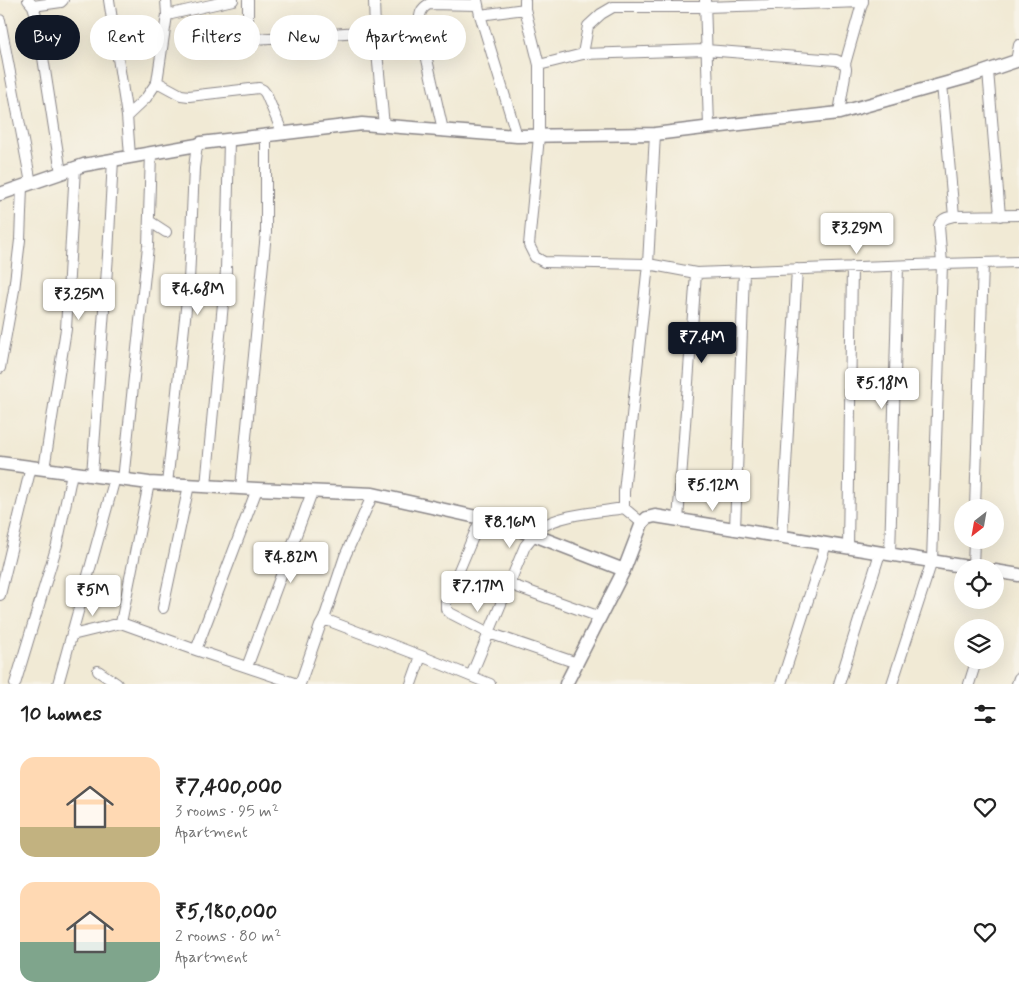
<!DOCTYPE html>
<meta charset="utf-8">
<style>
:root{--surface:#fff;--page:#f2f2f2;--text:#222;--muted:#767676;--accent:#111827}
body{margin:0;font-family:Mynerve,sans-serif;background:var(--page);color:var(--text);height:100vh;display:flex;flex-direction:column;font-size:19px;white-space:nowrap}
*{box-sizing:border-box;margin:0}
p{font-size:16px;color:var(--muted)}
.icon{flex:none;width:28px;height:28px;fill:none;stroke:currentColor;stroke-width:2;stroke-linecap:round;stroke-linejoin:round}
.map{position:relative;height:684px;overflow:hidden}
.sheet{display:flex;flex-direction:column;background:var(--surface);flex:1}
.sheet>*{flex:none}
.guide{position:absolute;left:15px;top:15px;width:500px;height:45px;display:flex;gap:10px}
.needle{width:32px;rotate:211deg}
.buttons{position:absolute;left:954px;top:499px;display:grid;gap:10px}
.buttons a{display:grid;place-items:center;width:50px;height:50px;border-radius:50%;background:var(--surface);box-shadow:0 5px 20px #0002;font-size:25px}
.price{position:absolute;translate:-50% -42px;padding:0 11px;border-radius:5px;background:#fff;color:#222;font-size:16px;line-height:32px;filter:drop-shadow(0 1px 2px #0008)}
.price::after{content:'';position:absolute;left:50%;top:30px;width:15px;height:11px;margin-left:-8px;background:inherit;clip-path:polygon(0 0,100% 0,50% 100%)}
.price.active{background:var(--accent);color:#fff}
ul{padding:0;list-style:none}
li{display:flex;align-items:center;gap:15px;height:125px;padding:0 20px}
li span{display:grid;place-items:center;flex:none;width:140px;height:100px;border-radius:15px;color:#555}
li>.icon{margin-inline-start:auto}
span .icon{width:60px;height:60px;fill:#fffc;stroke-width:1}
li b{font-size:21px}
h2{display:flex;justify-content:space-between;align-items:center;height:60px;padding:0 20px;font-size:21px}
.chip{padding:0 18px;border-radius:22px;background:var(--surface);box-shadow:0 5px 20px #0002;font-size:18px;line-height:45px}
.chip.active{background:var(--accent);color:#fff}
.map>svg:first-child{display:block}
</style>
<div class="map">
<svg width="1019" height="684" viewBox="0 0 1019 684">
<rect width="100%" height="100%" fill="#f7f3e8"/>
<filter id="ink" filterUnits="userSpaceOnUse"><feTurbulence type="fractalNoise" baseFrequency=".02" numOctaves="2"/><feDisplacementMap in="SourceGraphic" scale="10" xChannelSelector="R" yChannelSelector="G"/><feConvolveMatrix kernelMatrix="1 2 1 2 8 2 1 2 1" color-interpolation-filters="sRGB"/></filter>
<filter id="wash" filterUnits="userSpaceOnUse"><feTurbulence type="fractalNoise" baseFrequency=".0096" numOctaves="4" result="noise"/><feDisplacementMap in="SourceGraphic" scale="20" xChannelSelector="R" yChannelSelector="G"/><feGaussianBlur stdDeviation="1.12" result="paint"/><feColorMatrix in="noise" values="0 0 0 0 0 0 0 0 0 0 0 0 0 0 0 0 0 1.4 0 .05"/><feComposite in="paint" operator="in"/></filter>
<g filter="url(#wash)">
<rect width="100%" height="100%" fill="#f1ead5"/>
</g>
<g filter="url(#ink)">
<g fill="none" stroke-linecap="round" stroke-linejoin="round">
<defs>
<path id="minor" d="M28 0 33 6 37 19 61 173
M109 0 127 116 130 156
M248 0V31L250 36 255 39 375 31
M374 0 375 31 384 126
M477 0 480 15 517 136
M705 0 709 127
M33 6 61 2 63 0
M525 9 539 65
M167 15 233 0
M480 15 525 9V0
M0 20 31 183
M583 54 588 26 601 14 613 7H705L863 2
M1016 61 1019 45
M845 64 863 0
M988 71 1000 216
M157 82 181 95 189 96 259 88 263 90 266 94 283 134
M942 84 954 216 1019 215
M127 116 146 98 157 82 167 15 166 0
M443 130 419 24C420 14 420 9 429 4L478 5
M149 221 166 232
M696 273 942 264 1019 262
M0 368 14 290 20 240 22 186
M44 469 66 329 75 168
M92 475 108 255 113 159
M123 480 148 246 151 153
M149 483 121 623 196 650 297 684
M167 484 189 281 194 168 197 145
M206 486 226 271 229 140
M241 488 266 233V136
M975 508 983 263
M481 518 446 601V609L450 613 489 633 577 663
M678 520 696 273 648 264 544 262 535 257 529 245 539 136V65L583 54 706 50 836 60 845 64 846 69 839 113
M642 523 624 508V492L648 264 655 134
M735 530 744 271
M782 537 797 269
M848 548 852 267
M890 554 898 266
M973 567 974 540
M509 584 600 617
M0 595 31 467
M163 608 189 485
M324 619 345 556 373 494
M72 635 121 623
M196 650 257 489
M247 667 312 492
M98 671 117 684
M471 676 525 546C530 540 535 533 541 528 558 514 601 512 624 508
M15 684 57 545 72 473
M58 684 115 478
M300 684 320 626 324 619 421 656 490 684
M411 684 421 656
M781 684 826 544
M839 684 880 553
M892 684 932 561 942 264 939 226C942 218 946 218 954 216
M969 684 975 665
M1017 684 1019 678"/>
<path id="tertiary" d="M0 194 84 165 197 145 201 143 362 124 517 136 655 134 704 128 839 113 972 76 1019 60
M0 463 149 483 257 489 373 494 481 518 534 535 624 570
M995 571 1019 575
M566 684 624 570 642 523 647 518 655 516 974 568"/>
</defs>
<use href="#minor" stroke="#8a8688" stroke-width="12"/>
<use href="#tertiary" stroke="#8a8688" stroke-width="15"/>
<use href="#minor" stroke="#fff" stroke-width="10"/>
<use href="#tertiary" stroke="#fff" stroke-width="12"/>
</g>
</g>
</svg>
<div class="buttons">
<a><svg class="needle" viewBox="-14 -14 28 28"><path d="M0-13l5 13h-10z" fill="#e53935"/><path d="M0 13l5-13h-10z" fill="#767676"/></svg></a>
<a><svg class="icon" aria-label="locate" viewBox="0 0 24 24"><circle cx="12" cy="12" r="6"/><path d="M12 2v4M12 18v4M2 12h4M18 12h4"/></svg></a>
<a><svg class="icon" aria-label="layers" viewBox="0 0 24 24"><path d="M12 4l9 5-9 5-9-5zM3 14l9 5 9-5"/></svg></a>
</div>
<b class="price" style="left:857px;top:255px">₹3.29M</b>
<b class="price" style="left:198px;top:316px">₹4.68M</b>
<b class="price" style="left:79px;top:321px">₹3.25M</b>
<b class="price active" style="left:702px;top:364px">₹7.4M</b>
<b class="price" style="left:882px;top:410px">₹5.18M</b>
<b class="price" style="left:713px;top:512px">₹5.12M</b>
<b class="price" style="left:510px;top:549px">₹8.16M</b>
<b class="price" style="left:291px;top:584px">₹4.82M</b>
<b class="price" style="left:478px;top:613px">₹7.17M</b>
<b class="price" style="left:93px;top:617px">₹5M</b>
<div class="guide">
<a class="chip active">Buy</a>
<a class="chip">Rent</a>
<a class="chip">Filters</a>
<a class="chip">New</a>
<a class="chip">Apartment</a>
</div>
</div>
<section class="sheet">
<h2>10 homes<svg class="icon" aria-label="filters" viewBox="0 0 24 24"><path d="M4 7h16M4 17h16"/><circle cx="9" cy="7" r="2"/><circle cx="15" cy="17" r="2"/></svg></h2>
<ul>
<li><span style="background:linear-gradient(#ffd9b3 70%,#c2b280 0)"><svg class="icon" aria-label="home" viewBox="0 0 24 24"><path d="M3 11l9-7 9 7M6 9v11h12V9"/></svg></span><div><b>₹7,400,000</b><p>3 rooms · 95 m²</p><p>Apartment</p></div><svg class="icon" aria-label="heart" viewBox="0 0 24 24"><path d="M12 20l-8-8c-3-5 5-10 8-4 3-6 11-1 8 4z"/></svg></li>
<li><span style="background:linear-gradient(#ffd9b3 60%,#7fa58c 0)"><svg class="icon" aria-label="home" viewBox="0 0 24 24"><path d="M3 11l9-7 9 7M6 9v11h12V9"/></svg></span><div><b>₹5,180,000</b><p>2 rooms · 80 m²</p><p>Apartment</p></div><svg class="icon" aria-label="heart" viewBox="0 0 24 24"><path d="M12 20l-8-8c-3-5 5-10 8-4 3-6 11-1 8 4z"/></svg></li>
</ul>
</section>
